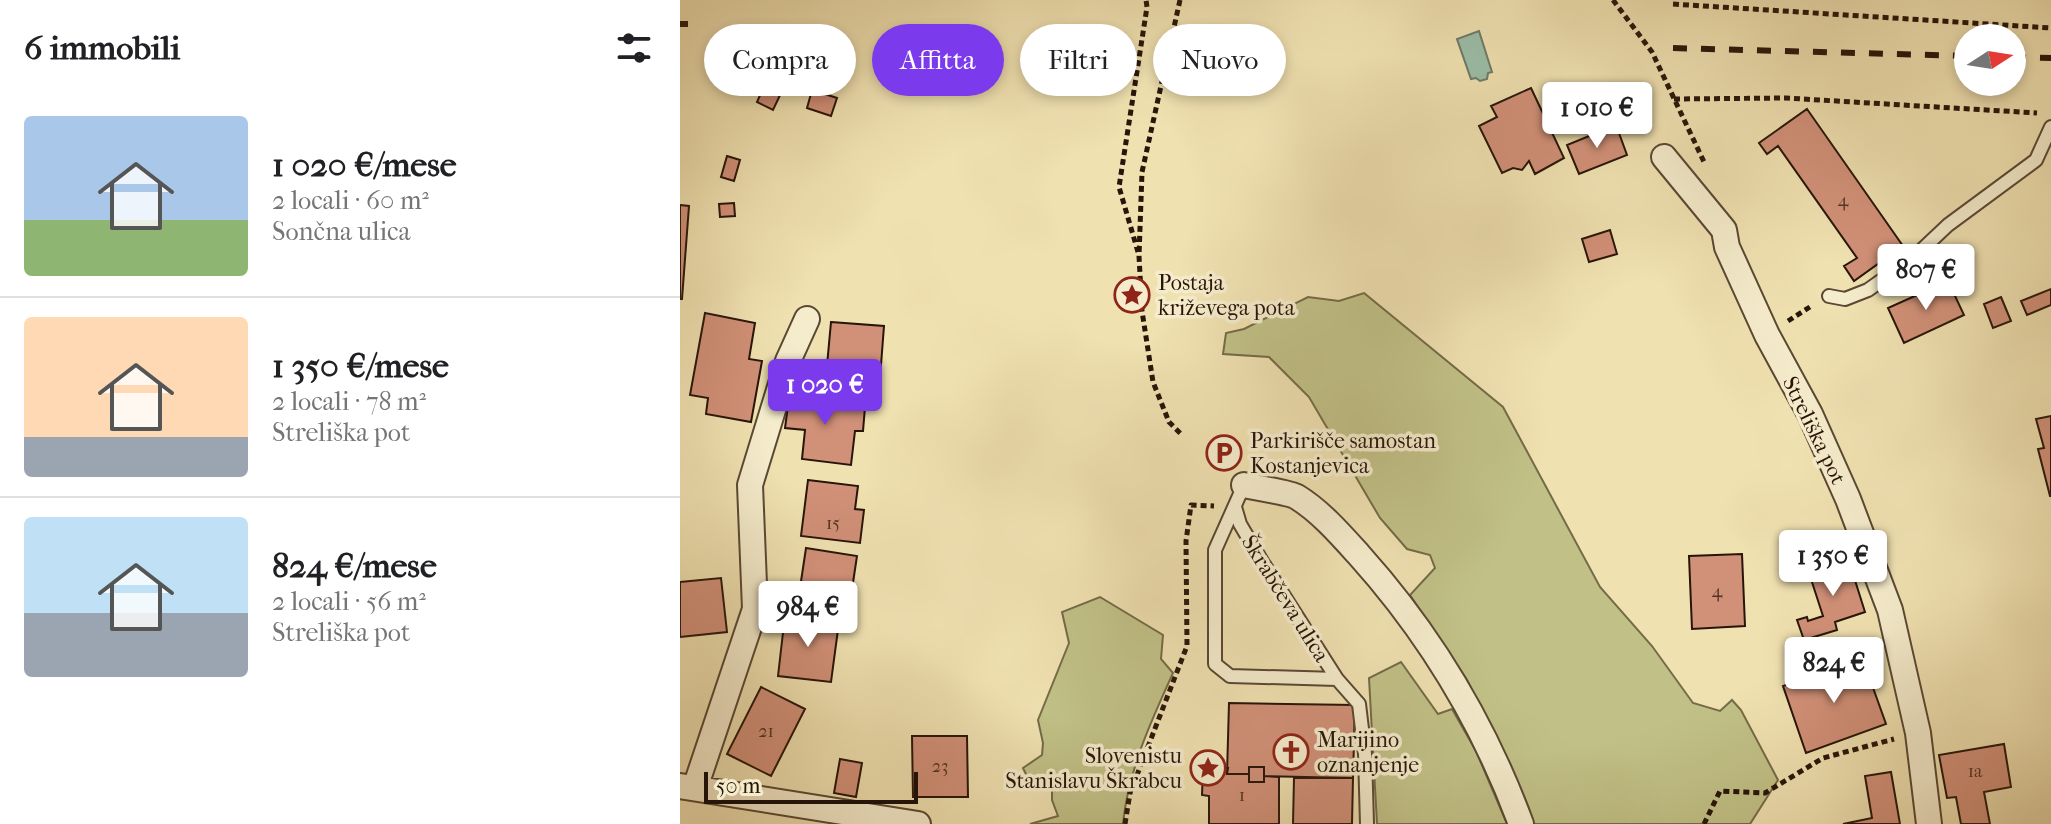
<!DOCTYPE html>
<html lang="it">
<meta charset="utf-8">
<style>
:root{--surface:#fff;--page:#f6f6f6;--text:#202124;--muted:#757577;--line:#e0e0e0;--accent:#7c3aed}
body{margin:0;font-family:"IM FELL French Canon",serif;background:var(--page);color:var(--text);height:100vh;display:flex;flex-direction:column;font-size:30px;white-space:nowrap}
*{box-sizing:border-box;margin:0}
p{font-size:26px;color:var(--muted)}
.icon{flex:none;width:44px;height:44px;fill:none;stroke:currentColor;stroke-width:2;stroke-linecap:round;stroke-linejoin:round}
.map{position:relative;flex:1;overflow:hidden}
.side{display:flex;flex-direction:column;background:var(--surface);width:680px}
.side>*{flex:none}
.hud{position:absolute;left:24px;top:24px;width:760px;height:72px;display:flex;gap:16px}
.needle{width:52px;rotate:78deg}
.buttons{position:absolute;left:1274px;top:24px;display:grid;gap:16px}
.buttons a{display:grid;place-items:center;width:72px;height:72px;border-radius:50%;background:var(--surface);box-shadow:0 4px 12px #0003;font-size:40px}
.scale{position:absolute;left:24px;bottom:20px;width:214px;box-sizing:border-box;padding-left:8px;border:4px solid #271509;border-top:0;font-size:22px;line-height:28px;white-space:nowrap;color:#271509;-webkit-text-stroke:6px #f5eccc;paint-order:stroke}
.price{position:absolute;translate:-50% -68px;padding:0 18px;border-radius:8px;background:#fff;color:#222;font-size:26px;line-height:52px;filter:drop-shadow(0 2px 4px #0008)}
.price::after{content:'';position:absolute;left:50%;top:48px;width:24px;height:18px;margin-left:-12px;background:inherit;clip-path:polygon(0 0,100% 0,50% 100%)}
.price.on{background:var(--accent);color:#fff}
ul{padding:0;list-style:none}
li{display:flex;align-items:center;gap:24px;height:200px;padding:0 24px}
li+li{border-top:2px solid var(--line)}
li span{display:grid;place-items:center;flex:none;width:224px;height:160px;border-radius:8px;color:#555}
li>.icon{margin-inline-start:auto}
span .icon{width:96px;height:96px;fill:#fffc;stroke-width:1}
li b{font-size:34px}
h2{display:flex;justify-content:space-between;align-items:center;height:96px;padding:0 24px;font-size:34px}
.pill{padding:0 28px;border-radius:36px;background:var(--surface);box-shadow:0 4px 12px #0003;font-size:28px;line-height:72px}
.pill.on{background:var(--accent);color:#fff}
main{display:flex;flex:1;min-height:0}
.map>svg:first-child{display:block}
</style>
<main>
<section class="side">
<h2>6 immobili<svg class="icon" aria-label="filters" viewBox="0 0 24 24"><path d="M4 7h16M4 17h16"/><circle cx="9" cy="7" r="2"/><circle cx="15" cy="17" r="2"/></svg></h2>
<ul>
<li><span style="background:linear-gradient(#a9c7e8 65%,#8fb573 0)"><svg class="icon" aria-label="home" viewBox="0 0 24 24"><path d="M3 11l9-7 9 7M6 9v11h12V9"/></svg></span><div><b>1 020 €/mese</b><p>2 locali · 60 m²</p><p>Sončna ulica</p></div></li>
<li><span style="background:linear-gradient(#ffd9b3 75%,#9aa5b1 0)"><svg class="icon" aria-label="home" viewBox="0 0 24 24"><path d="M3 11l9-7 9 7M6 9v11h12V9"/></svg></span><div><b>1 350 €/mese</b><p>2 locali · 78 m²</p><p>Streliška pot</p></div></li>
<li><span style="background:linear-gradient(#bfe0f5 60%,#9aa5b1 0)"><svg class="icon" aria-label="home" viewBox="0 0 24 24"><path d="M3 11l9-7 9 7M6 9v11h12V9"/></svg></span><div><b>824 €/mese</b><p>2 locali · 56 m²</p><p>Streliška pot</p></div></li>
</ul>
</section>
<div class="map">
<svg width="1371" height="824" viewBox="0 0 1371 824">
<rect width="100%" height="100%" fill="#f0e1b1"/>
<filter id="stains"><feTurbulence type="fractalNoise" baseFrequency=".0025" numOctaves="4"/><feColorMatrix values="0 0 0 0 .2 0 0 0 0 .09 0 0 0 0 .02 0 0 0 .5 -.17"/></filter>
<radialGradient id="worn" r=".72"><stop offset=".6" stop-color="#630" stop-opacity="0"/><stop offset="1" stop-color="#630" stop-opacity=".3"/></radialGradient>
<path fill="#c1c187" stroke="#746b48" stroke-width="2" d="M684 293 823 407 920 587 972 646 1013 703 1040 711 1052 700 1061 710 1098 780 1070 824H852L821 749 787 680 730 595 755 568 750 555 727 549 700 518 629 397 589 357 543 354 546 333 564 329 628 297 659 301Z
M420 597 483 635 481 659 493 673C471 721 448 771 443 824H350L378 816 372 800V786L353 789 343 768 362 755 363 743 358 720 389 643 382 612Z
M721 662 758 714 772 709 796 751 827 824H697L689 678Z"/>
<path fill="#9bbea9" stroke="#6d7a69" stroke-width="2" d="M799 31 812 72 808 73 807 79 800 81 796 78 791 79 777 39Z"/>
<path fill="#d19078" stroke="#271509" stroke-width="2" d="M85 84 102 91 93 110 77 102Z
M851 88 884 158 855 174 849 161 842 170 833 168 822 173 799 126 817 117 811 106Z
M132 90 157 98 151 116 127 108Z
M1127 109 1223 246 1174 281 1164 266 1177 258 1098 146 1087 154 1079 143Z
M936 125 947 155 899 174 887 145Z
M47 156 60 160 54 181 41 177Z
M54 203 55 216 40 217 39 204Z
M0 205 9 206 2 299H0Z
M930 230 937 254 909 262 902 239Z
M1268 281 1284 315 1224 343 1208 308Z
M1371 289V305L1347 315 1341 301Z
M1321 297 1331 321 1313 328 1304 304Z
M25 313 75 323 69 359 82 361 71 422 26 414 28 398 10 395Z
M151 322 204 326 199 391 145 387Z
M110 390 133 393V401L185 407 183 431H175L171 465 122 459 125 430 105 428Z
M1371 416V496H1370L1358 449 1364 448 1356 419Z
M128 480 178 486 175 509 184 510 180 543 121 536Z
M126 548 177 556 168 616 117 608Z
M1062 554 1065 626 1012 629 1009 556Z
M1168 558 1185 612 1155 622 1157 630 1124 640 1117 620 1127 617 1128 621 1143 616 1130 576 1133 575 1131 570Z
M41 578 47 632 0 637V582Z
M105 615 159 622 151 682 98 676Z
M1182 657 1206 724 1126 753 1103 686Z
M81 687 125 709 91 776 47 754Z
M549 703 675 705 673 778 584 776V767H569V774H547Z
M232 736H287L288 797H233Z
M1324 744 1331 787 1304 792 1310 824H1281L1276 797 1267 798 1259 755Z
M160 759 182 763 176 797 154 793Z
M569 767H584V782H569Z
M523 768H548L547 774H569V782H584V776L599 777V824H529V796L522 795Z
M1211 772 1220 824H1163L1192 818 1185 776Z
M614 778H673L672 824H613Z"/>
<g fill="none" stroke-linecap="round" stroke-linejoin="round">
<defs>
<path id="service" d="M1149 296 1165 299 1188 290 1233 258 1268 225 1356 160 1371 127
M564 485 535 550V664L550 676 657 679
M555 507 560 524 583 563 657 679 679 704 685 754 687 824"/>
<path id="minor" d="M984 157 1044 230 1047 247 1087 335 1130 414 1168 499 1210 610 1238 733 1249 824
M564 485C575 488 609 492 617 497 640 511 661 535 679 555 750 634 804 724 841 824
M0 786 238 824
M15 788 75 609 70 485 108 361 127 319"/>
</defs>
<use href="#service" stroke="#594833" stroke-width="16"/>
<use href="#minor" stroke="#594833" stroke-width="28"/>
<path stroke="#271509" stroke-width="5" stroke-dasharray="6 4" stroke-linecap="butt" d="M500 0 462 172 459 256 462 311 473 382 489 422 502 435
M933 0 972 52 1025 164
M993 4 1371 28
M994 99 1106 98 1357 113
M458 252 439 187 467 7 466 0
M1108 321 1133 305
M445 824 450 793 507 646 506 541 511 505 534 506
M1024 824 1040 791 1085 793 1143 758 1214 739"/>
<use href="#service" stroke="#f5eccc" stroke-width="12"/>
<use href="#minor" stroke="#f5eccc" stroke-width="24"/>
<path stroke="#271509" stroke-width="6" stroke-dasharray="14 14" stroke-linecap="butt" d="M0 24H8
M993 48 1288 56
M1332 57 1371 58"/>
</g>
<defs>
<symbol id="sight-ring" viewBox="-11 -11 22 22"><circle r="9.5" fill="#f5eccc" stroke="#8f2418" stroke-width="1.5"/><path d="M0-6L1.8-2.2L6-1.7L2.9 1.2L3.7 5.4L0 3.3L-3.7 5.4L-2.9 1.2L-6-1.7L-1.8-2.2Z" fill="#8f2418"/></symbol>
<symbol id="parking-ring" viewBox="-11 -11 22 22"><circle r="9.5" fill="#f5eccc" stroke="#8f2418" stroke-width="1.5"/><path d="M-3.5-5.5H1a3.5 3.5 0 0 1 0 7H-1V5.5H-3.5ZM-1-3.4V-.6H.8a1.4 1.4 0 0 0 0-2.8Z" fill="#8f2418"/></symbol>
<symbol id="church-ring" viewBox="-11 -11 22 22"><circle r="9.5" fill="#f5eccc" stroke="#8f2418" stroke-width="1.5"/><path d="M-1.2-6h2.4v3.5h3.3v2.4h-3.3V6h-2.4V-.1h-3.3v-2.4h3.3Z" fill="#8f2418"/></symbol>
</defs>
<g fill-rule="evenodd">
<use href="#sight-ring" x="432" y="275" width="40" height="40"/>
<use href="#parking-ring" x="524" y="433" width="40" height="40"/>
<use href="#church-ring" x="591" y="732" width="40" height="40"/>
<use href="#sight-ring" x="508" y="748" width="40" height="40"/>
</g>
<g text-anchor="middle" stroke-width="7" stroke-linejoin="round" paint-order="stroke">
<g font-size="18" fill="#523425">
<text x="1163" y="206">4</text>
<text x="153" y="529">15</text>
<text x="1037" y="597">4</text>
<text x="86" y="737">21</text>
<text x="260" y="772">23</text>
<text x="1295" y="777">1a</text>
<text x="562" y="801">1</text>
</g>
<g font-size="22" fill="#271509" stroke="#f5eccc" text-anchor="start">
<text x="478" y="290">Postaja<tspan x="478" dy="25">križevega pota</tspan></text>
<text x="570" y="448">Parkirišče samostan<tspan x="570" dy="25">Kostanjevica</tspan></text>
<text x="637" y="747">Marijino<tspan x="637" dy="25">oznanjenje</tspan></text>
<text x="502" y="763" text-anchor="end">Slovenistu<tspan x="502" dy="25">Stanislavu Škrabcu</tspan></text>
</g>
<g font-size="22" fill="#271509" stroke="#f5eccc">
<text transform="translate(1135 430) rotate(64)" y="8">Streliška pot</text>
<text transform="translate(606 598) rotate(58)" y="8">Škrabčeva ulica</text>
</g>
</g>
<rect width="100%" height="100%" filter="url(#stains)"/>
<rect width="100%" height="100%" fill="url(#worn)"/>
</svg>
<div class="buttons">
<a><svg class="needle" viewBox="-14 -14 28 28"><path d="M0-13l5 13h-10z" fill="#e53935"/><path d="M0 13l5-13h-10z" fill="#757577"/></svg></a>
</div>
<div class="scale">50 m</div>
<b class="price" style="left:917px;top:150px">1 010 €</b>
<b class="price" style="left:1246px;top:312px">807 €</b>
<b class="price on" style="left:145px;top:427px">1 020 €</b>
<b class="price" style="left:1153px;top:598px">1 350 €</b>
<b class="price" style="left:128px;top:649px">984 €</b>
<b class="price" style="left:1154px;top:705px">824 €</b>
<div class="hud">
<a class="pill">Compra</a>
<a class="pill on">Affitta</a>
<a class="pill">Filtri</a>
<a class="pill">Nuovo</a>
</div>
</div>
</main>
